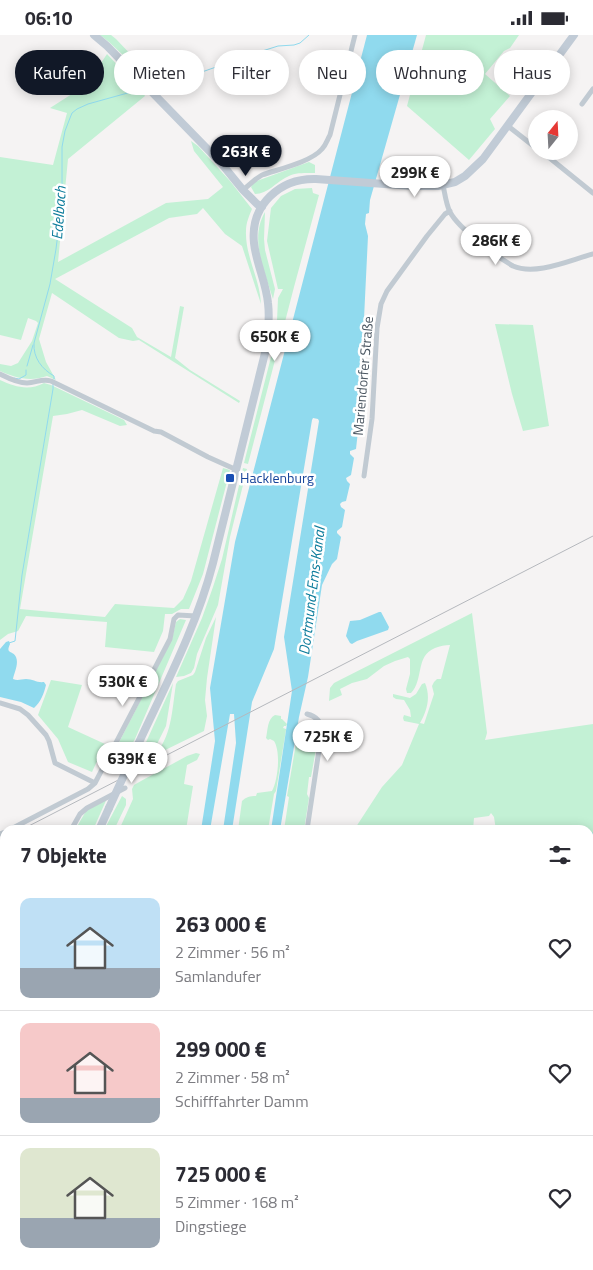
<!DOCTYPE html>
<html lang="de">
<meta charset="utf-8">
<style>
:root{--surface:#fff;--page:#f2f2f3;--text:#2b2b33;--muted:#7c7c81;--line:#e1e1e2;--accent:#111827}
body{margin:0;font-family:"Titillium Web",sans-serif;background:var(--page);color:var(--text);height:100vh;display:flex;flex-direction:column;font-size:19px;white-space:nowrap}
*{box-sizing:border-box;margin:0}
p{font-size:16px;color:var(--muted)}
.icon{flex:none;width:28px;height:28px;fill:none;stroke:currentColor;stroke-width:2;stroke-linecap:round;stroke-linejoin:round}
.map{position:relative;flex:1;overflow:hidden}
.sheet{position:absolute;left:0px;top:790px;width:594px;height:445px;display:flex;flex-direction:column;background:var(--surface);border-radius:15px 15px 0 0;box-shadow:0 2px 12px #0003}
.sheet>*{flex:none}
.top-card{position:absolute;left:15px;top:15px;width:564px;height:45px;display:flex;gap:10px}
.needle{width:32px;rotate:18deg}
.controls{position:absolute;left:528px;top:75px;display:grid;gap:10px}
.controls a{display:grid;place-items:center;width:50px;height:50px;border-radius:50%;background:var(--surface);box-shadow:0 2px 12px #0003;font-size:25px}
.price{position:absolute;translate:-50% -42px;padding:0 11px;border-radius:18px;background:#fff;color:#222;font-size:16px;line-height:32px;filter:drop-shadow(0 1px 2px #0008)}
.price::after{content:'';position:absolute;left:50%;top:30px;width:15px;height:11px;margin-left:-8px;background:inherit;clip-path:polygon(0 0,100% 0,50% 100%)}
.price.selected{background:var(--accent);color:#fff}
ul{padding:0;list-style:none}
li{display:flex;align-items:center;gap:15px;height:125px;padding:0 20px}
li+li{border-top:1px solid var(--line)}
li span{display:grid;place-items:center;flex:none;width:140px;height:100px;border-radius:10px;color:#555}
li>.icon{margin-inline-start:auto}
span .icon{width:60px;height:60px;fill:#fffc;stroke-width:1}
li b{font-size:21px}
h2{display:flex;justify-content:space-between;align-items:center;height:60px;padding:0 20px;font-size:21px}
.chip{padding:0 18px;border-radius:22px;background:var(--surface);box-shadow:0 2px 12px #0003;font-size:18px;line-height:45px}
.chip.selected{background:var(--accent);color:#fff}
.status{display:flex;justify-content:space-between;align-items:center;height:35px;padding:0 25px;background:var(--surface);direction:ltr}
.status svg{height:14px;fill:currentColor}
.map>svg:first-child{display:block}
</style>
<div class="status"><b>06:10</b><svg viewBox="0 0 49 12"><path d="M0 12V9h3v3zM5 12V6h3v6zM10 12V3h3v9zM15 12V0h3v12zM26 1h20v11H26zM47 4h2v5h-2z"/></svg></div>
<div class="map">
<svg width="593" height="1235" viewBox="0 0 593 1235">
<rect width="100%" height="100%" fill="#f5f3f3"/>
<path fill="#c3f1d5" d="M100 0H111L116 4 158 48 143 39 109 7Z
M426 0H519L510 13 504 16 485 39 510 61 490 84 495 94 469 125 407 71Z
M107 19 142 56 145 61 68 124 58 227 166 168 208 164 223 152 194 116 191 106 198 111 230 146 252 174C249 181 246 188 246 196 245 221 260 244 261 269L242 211 225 199 203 173 197 179 169 183 55 244 132 293 137 302 171 322 180 271 184 272 175 323 190 335 240 366 239 368 139 305 133 306 119 303 52 258 39 304 46 327 56 345 47 341C30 347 16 343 0 336V329L11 331 18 328 32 306 38 288 36 286 28 283 21 305 0 300V122L53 130 67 78 50 73 75 57 91 43Z
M309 127 315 130V138C306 138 294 137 287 142 276 147 268 159 255 159L251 152 254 147Z
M312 153 313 158 319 160 294 252 248 429 244 428 272 318 277 286 278 263 283 254H278L267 206 271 173 281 161 295 154Z
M265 177 264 204 265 215 275 254 273 264C265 237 249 204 265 177Z
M495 289 533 290 549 391 523 396 512 359Z
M0 345C15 352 29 356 44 348L51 350 124 385 127 390 120 391 82 375 67 379 53 381 20 574 105 582 115 569 174 573 183 564 191 546 223 433 230 435 203 539 189 574H181L172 579H165L163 596 154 617 105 612 107 587 26 581 18 596 8 599 0 605Z
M243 433 247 434 230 502 218 570 197 619 194 633 191 638 184 641 176 642 202 583 213 552 222 524Z
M472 578 487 698 485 705 593 689V876L589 877V845L592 809 589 808V795H496L494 782 491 778 489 781 474 783 473 795H354L382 752 402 730 419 689 404 686 403 683 404 680 411 682 410 675 404 665 396 664 393 662V659L410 663 416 659 422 649 425 648C431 662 427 676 420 688L424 689 434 659 432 651 434 647 437 644H441L450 610C445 610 440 611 435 613 415 621 424 645 411 658H407L406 654 410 639V624L408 622 395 626 384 631 367 644 352 648 340 654 342 660 329 666 330 653 334 648Z
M216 582 207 643 205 665 207 681 204 696 153 721C172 704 172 674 176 649L178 646 193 640 195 637 206 603Z
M180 584 186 585 135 704 122 727 111 723 172 604 176 587Z
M51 645 82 650 68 692 105 709 92 737 68 727 58 704 38 680Z
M173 648 166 691 156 711 147 719 142 716Z
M275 680 281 681V684H282L287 689 286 691H284L283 693 286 694V695L276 756 274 759 268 795H238L242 766C246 762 250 761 256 761L257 758 272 756C278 745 281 717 274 706L270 704 268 705 266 703C268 695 267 684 275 680Z
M308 686 314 688 318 692 319 697 311 742H309L307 759 309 763 304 795H284L289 762 287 761 299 691Z
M196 718 200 719 197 725 187 730 184 749 193 751 186 795H119L133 764 132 754 134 750 141 746 187 721Z
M108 761 93 795H75L86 776Z
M122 761 126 764V770L114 795H104Z
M5 931V1006L0 1014V938Z
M0 1045 5 1050V1159L0 1158Z"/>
<path fill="#90daee" d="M367 0H417L370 165 369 178 366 179 365 189 368 201 359 387 356 414 350 416V419L354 423 351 440 346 443 347 446 350 449 346 466 342 467 340 469 341 472 345 475 342 492 337 496V498L341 502 337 524 332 529 322 550 308 642 299 682 280 795H271L292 656 284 602 319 386 318 384 313 383 312 385 274 614 252 667 232 795H223L236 708 234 679H230L210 795H201L215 706 210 653 235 507Z
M379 577H381L389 592 388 595 357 606 352 609 350 608 346 601 350 586 360 585Z
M9 606 10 609C5 620 13 615 16 622 19 629 14 638 13 644 18 646 21 644 26 644 33 644 37 648 44 647L46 650C44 658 41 667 34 673L21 667 0 662V614L6 607Z
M117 1230H197L195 1235H116Z"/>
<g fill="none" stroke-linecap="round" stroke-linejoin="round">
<path stroke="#90daee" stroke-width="1" d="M152 50 199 38 256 18 278 11 294 10 300 8 309 0
M27 331 33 310
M14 343 19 344 26 340V335
M54 344V341C42 334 33 323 34 308L50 249 56 214 62 164V112L65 96 70 83 72 78 77 74 88 69 142 54
M9 608 15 606 22 540 53 354V349
M589 799 593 798"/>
<path stroke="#c1cad2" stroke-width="5" d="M582 69 593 54
M508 91 536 113
M541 116 593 158
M443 150C445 159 446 169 450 177 459 194 496 221 513 231 536 241 570 225 593 219
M243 155 256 144 262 140C279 134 311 127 322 114 326 110 327 105 330 100L355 0
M0 339C8 343 17 348 27 348 36 348 42 343 51 346L154 396 161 397 208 422 237 435
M364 441 372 384 377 293 381 269 387 256 427 201 445 179 450 176
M0 668 20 674 28 680 46 700 49 706 55 728 95 748
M9 795 88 754 95 748 170 604 174 584 178 580 196 581
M71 795 80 779 87 773 125 753
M307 795 322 695C321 686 315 681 307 679
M0 799 5 797
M589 903 593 904
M0 908 5 902
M0 1162 5 1163
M334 1230 358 1235
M12 1235 13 1230
M67 1235 68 1230
M208 1235 210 1230"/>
<path stroke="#c1cbd6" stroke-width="8" d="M94 0 107 11 221 128 243 155 257 169 262 172
M135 716C163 655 196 594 213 528L265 318C268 301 270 285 268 268 266 247 256 228 254 208 250 170 280 143 316 144L412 151H438L455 147 465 141 483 124 574 0
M99 795 109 773
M0 928 5 922"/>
<path stroke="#b5b8bd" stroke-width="1" d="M21 795 593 501
M0 809 5 806"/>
<path stroke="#c1cbd6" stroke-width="8" d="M109 773 135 716"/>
</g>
<rect fill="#1a4fb4" stroke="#fff" stroke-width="2" x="225" y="438" width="10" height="10" rx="2.5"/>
<g text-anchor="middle" stroke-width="5" stroke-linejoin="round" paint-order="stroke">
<g font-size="14" fill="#4a5661" stroke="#fff">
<text transform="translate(363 341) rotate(-85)" y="5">Mariendorfer Straße</text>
</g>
<g font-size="14" fill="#164399" stroke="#fff" text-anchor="start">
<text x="240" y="448">Hacklenburg</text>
</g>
<g font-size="15" font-style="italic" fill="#0c7c9b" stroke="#fff">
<text transform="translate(59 178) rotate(-86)" y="5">Edelbach</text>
<text transform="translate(312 556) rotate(-83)" y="5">Dortmund-Ems-Kanal</text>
</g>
</g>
</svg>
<div class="controls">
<a><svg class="needle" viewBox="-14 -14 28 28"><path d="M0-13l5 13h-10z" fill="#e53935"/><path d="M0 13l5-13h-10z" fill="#7c7c81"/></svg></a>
</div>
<b class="price selected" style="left:246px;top:142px">263K €</b>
<b class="price" style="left:415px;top:163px">299K €</b>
<b class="price" style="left:496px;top:231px">286K €</b>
<b class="price" style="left:275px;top:327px">650K €</b>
<b class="price" style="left:123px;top:672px">530K €</b>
<b class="price" style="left:328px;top:727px">725K €</b>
<b class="price" style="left:132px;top:749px">639K €</b>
<div class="top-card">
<a class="chip selected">Kaufen</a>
<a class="chip">Mieten</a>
<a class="chip">Filter</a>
<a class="chip">Neu</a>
<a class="chip">Wohnung</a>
<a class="chip">Haus</a>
</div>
<section class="sheet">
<h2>7 Objekte<svg class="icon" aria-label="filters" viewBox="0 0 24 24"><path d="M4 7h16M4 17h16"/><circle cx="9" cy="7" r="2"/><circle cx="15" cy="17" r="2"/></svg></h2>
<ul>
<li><span style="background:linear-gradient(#bfe0f5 70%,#9aa5b1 0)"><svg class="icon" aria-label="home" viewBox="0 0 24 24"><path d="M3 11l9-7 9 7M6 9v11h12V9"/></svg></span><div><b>263 000 €</b><p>2 Zimmer · 56 m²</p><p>Samlandufer</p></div><svg class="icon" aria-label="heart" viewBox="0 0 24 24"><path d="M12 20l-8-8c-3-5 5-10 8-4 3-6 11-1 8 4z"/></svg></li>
<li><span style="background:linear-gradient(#f6c9c9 75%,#9aa5b1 0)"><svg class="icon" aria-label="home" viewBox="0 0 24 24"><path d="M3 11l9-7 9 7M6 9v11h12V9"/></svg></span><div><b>299 000 €</b><p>2 Zimmer · 58 m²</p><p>Schifffahrter Damm</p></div><svg class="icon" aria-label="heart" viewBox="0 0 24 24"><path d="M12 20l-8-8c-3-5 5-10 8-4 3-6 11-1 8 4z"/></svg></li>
<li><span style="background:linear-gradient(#dfe7d0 70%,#9aa5b1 0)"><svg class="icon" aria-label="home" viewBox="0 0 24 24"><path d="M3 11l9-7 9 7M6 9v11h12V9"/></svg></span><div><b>725 000 €</b><p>5 Zimmer · 168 m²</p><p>Dingstiege</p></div><svg class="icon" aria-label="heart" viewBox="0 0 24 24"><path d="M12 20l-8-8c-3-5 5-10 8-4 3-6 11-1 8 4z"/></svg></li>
</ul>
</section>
</div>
